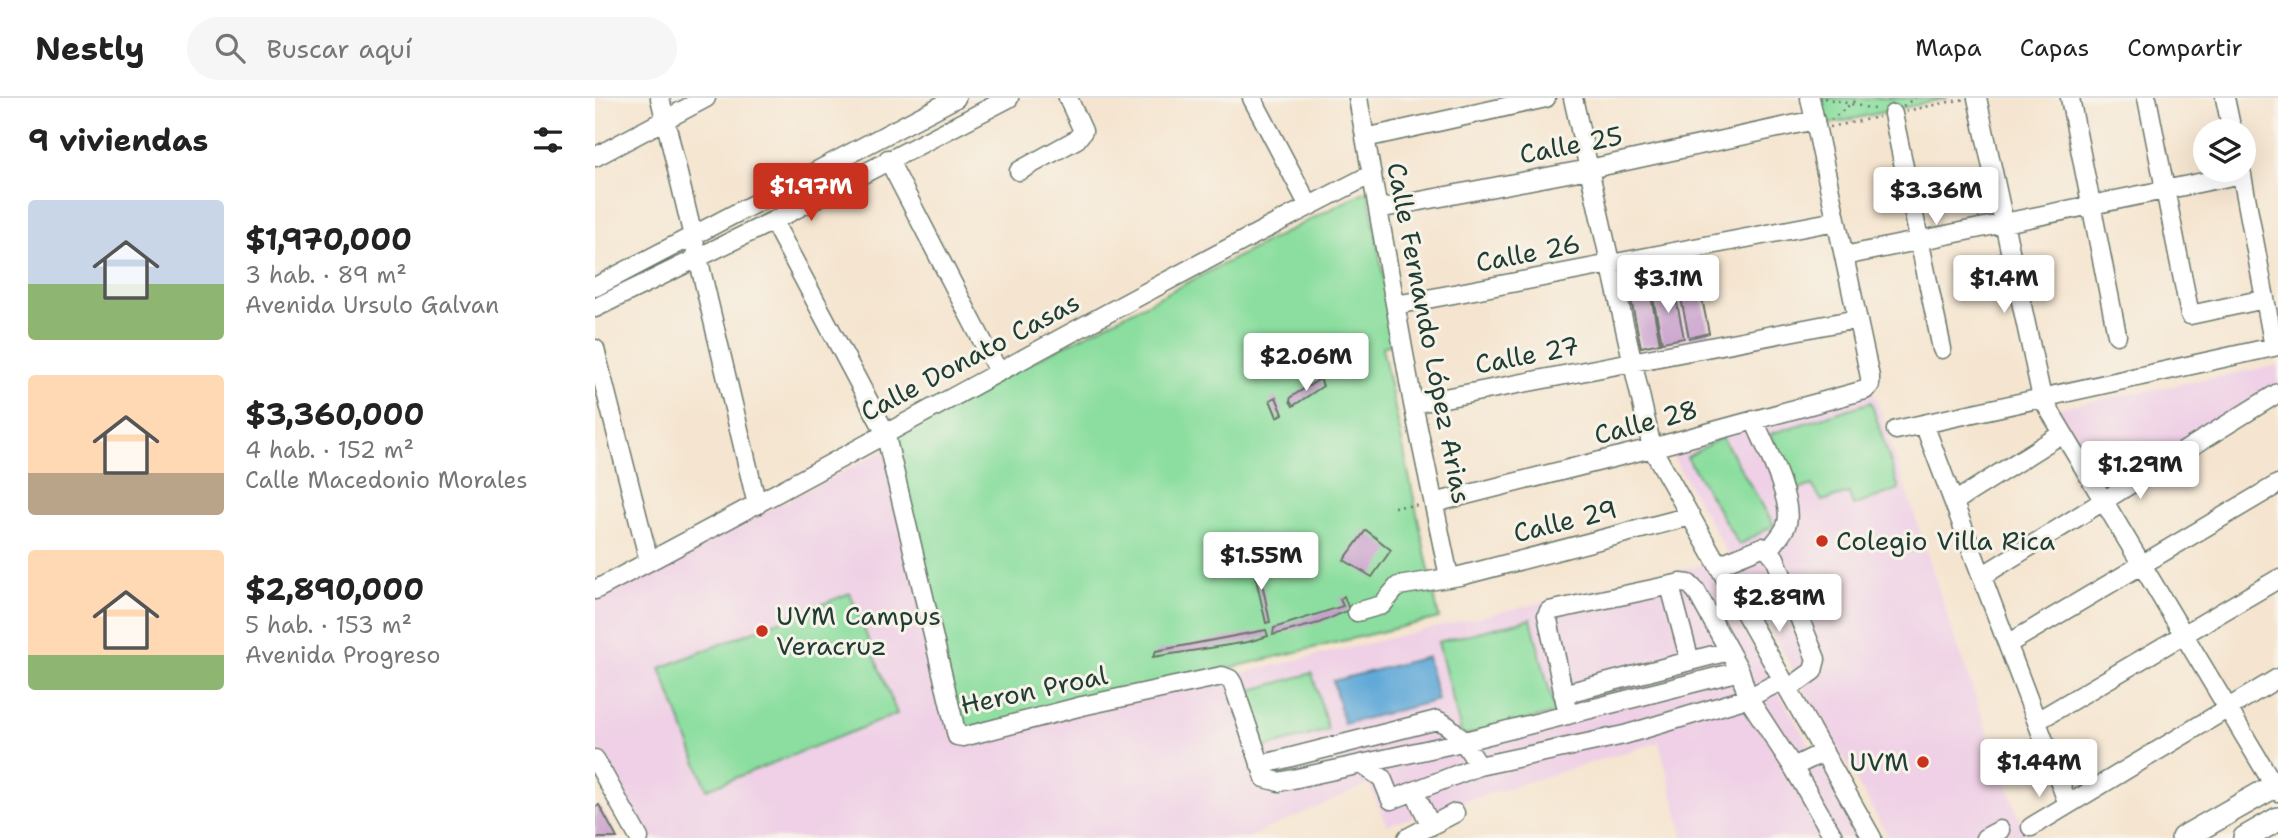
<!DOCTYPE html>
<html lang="es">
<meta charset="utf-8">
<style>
:root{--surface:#fff;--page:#f6f6f6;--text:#222;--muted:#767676;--line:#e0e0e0;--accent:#c8321e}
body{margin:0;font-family:"Shantell Sans",sans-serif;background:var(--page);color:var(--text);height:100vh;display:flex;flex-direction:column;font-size:26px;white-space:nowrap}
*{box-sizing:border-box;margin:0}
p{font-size:23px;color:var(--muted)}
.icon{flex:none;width:38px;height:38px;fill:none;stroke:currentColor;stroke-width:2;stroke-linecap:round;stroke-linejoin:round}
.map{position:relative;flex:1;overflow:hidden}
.side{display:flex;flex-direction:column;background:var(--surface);width:595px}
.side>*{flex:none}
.buttons{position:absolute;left:1598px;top:21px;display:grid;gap:14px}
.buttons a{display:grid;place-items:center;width:63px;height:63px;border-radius:50%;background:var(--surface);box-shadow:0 7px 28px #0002;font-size:35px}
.price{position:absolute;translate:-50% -60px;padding:0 16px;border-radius:7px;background:#fff;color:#222;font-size:23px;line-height:46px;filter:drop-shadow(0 2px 4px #0008)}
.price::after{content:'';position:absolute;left:50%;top:42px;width:21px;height:16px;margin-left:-10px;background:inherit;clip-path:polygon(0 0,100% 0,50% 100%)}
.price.on{background:var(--accent);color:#fff}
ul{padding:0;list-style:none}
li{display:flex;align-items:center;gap:21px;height:175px;padding:0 28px}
li span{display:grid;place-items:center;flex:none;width:196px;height:140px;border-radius:7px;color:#555}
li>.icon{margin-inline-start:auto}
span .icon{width:84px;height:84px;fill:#fffc;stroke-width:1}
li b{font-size:30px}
h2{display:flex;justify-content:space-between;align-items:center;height:84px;padding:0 28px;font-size:30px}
header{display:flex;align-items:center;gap:42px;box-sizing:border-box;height:98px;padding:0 35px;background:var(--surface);border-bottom:2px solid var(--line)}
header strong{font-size:33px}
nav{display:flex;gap:38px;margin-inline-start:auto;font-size:24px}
.search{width:490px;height:63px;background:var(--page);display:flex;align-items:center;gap:18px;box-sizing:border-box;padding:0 24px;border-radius:38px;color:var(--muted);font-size:26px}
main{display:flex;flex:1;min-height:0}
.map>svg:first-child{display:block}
</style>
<header>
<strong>Nestly</strong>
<div class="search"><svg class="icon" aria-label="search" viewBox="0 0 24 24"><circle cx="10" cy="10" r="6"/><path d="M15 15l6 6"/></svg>Buscar aquí</div>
<nav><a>Mapa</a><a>Capas</a><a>Compartir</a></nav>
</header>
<main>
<section class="side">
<h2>9 viviendas<svg class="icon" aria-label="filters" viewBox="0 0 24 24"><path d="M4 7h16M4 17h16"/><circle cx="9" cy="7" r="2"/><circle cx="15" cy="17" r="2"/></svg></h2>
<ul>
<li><span style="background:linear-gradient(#c9d6e8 60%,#8fb573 0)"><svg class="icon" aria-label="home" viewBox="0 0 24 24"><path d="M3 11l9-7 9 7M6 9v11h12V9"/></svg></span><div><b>$1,970,000</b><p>3 hab. · 89 m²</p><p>Avenida Ursulo Galvan</p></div></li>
<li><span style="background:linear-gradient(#ffd9b3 70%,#b9a48a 0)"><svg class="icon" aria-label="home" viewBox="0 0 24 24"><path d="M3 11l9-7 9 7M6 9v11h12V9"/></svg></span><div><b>$3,360,000</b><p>4 hab. · 152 m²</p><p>Calle Macedonio Morales</p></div></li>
<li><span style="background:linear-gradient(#ffd9b3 75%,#8fb573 0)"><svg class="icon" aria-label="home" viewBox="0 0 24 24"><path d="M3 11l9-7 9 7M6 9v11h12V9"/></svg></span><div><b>$2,890,000</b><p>5 hab. · 153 m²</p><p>Avenida Progreso</p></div></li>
</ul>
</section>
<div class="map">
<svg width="1683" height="740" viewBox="0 0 1683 740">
<rect width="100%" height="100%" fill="#f7f3e8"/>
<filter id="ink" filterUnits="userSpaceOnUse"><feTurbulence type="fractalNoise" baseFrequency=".0143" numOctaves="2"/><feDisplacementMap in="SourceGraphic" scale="14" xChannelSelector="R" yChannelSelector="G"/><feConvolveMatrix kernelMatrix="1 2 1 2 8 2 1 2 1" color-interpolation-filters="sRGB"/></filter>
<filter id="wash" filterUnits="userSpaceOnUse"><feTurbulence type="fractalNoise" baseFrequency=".00686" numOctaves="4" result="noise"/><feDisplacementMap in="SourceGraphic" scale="28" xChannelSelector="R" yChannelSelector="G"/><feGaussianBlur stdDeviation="1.57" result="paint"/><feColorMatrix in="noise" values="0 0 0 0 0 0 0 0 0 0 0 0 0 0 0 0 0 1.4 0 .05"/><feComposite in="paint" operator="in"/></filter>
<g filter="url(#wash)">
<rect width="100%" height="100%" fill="#f5e5d0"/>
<path fill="#efd0e6" d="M1099 153 1116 237 1046 251 1028 167Z
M1683 267V286L1512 392 1462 310Z
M1279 293 1358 535 1431 740H1294L1073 351Z
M290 352 360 643 1109 466 1269 740H1089L1064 644 792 727 774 686 652 740H53L0 644V501Z"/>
<path fill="#8bde9f" stroke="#558e6a" stroke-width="2" d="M1219 0H1353L1226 28Z
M773 92 800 245 787 249 844 520 366 634 295 337Z
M1276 304 1304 391 1258 408 1254 395 1227 403 1217 387 1204 392 1175 336Z
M1127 339 1179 427 1144 447 1092 359Z
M255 495 302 616 112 691 65 570Z
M936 521 960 615 867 638 843 544Z
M717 575 733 632 670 650 654 593Z"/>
<path fill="#61a9d8" stroke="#407386" stroke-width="2" d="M832 559 843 602 749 626 738 583Z"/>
<g id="blocks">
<path fill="#c89fcd" d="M1103 181 1114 235 1094 240 1083 185Z
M1079 190 1089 240 1067 244 1057 195Z
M1055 193 1065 245 1046 249 1035 197Z
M725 281 728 288 698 308 695 303 696 299Z
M681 299 688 316 682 319 675 302Z
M771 432 796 452 777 479 749 462Z
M663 465 675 524 671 525 658 468Z
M749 498 754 512 724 525 678 537 679 530 748 508 745 501Z
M671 532 673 538 653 544 558 559 561 553Z
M4 707 22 740H0V709Z"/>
</g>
</g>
<g filter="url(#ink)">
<use href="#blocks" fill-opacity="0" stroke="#6a786b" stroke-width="2"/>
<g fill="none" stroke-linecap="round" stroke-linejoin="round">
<defs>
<path id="minor" d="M65 0 162 407
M657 0 714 108
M763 0 818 306 853 474 858 478
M978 0 1057 350 1277 740
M1382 0 1447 300 1683 694
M1475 0 1522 237
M1552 0 1595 217 1670 201
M1630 0 1637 33
M1298 16 1347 251
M770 40 951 0
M0 59 111 0
M293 61 403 273
M1646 72 1679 249
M424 73 482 41 488 33 473 0
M783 111 994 71 1220 22
M178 123 290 334 362 638 368 639 487 608 627 578 635 581 638 586 670 680 684 684 858 646 1145 573
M1249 158 1647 76
M0 189 361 0
M801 207 1241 123
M0 210 178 123 414 0
M0 251 54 463
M818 306 1262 221
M1159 322C1169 346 1198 401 1192 425 1190 434 1180 444 1174 452
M1329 326 1473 706
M1301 332 1683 248
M1359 404 1468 335
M839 405 1057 350 1270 292 1275 287V279L1215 0
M1123 467 1167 449 1174 452 1180 460 1221 561 1218 573 1193 591
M1387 478 1683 295
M0 492C260 356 515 209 777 76
M762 514 787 507 803 488 865 478 1096 418
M1413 546 1683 386
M1095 563 1134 553
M968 596 1095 563 1075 488
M973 617 952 517 954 513 1086 485 1094 486 1101 493 1145 573 1153 600 1198 669 1239 740
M1442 623 1683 481
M0 661 44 740
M665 667 842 622C862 630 873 651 884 668
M768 667 787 680 796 702 884 668 1029 637 1153 600 1188 582
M1198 669 1229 654
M819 693 836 728
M1436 729 1683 580
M812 740 860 715
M1390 740 1405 732"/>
<path id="major" d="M1588 740 1683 686
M1650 740 1683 721"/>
</defs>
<use href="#minor" stroke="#6a786b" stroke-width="21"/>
<use href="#major" stroke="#6a786b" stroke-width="26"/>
<path stroke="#6a786b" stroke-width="2.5" stroke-dasharray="2 5" stroke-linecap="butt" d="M1229 0 1283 12
M1308 8 1320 0
M1311 13 1369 1
M1236 22 1263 0
M1235 29 1284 19
M799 409 825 407"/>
<use href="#minor" stroke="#fff" stroke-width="18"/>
<use href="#major" stroke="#fff" stroke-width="23"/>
</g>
</g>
<g fill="#c8321e" stroke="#f7f3e8" stroke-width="2.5">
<circle cx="1227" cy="443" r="7"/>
<circle cx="167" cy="533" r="7"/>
<circle cx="1328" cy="664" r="7"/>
</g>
<g text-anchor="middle" stroke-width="6" stroke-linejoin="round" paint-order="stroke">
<g font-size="26" fill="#1f3d34" stroke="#f7f3e8">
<text transform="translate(976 47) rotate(-11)" y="9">Calle 25</text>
<text transform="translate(933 155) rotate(-11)" y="9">Calle 26</text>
<text transform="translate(834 235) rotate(79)" y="9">Calle Fernando López Arias</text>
<text transform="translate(932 257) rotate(-11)" y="9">Calle 27</text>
<text transform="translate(375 259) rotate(-28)" y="9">Calle Donato Casas</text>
<text transform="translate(1051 324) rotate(-15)" y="9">Calle 28</text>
<text transform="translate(970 423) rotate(-14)" y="9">Calle 29</text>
<text transform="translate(439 592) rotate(-12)" y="9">Heron Proal</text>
</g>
<g font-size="26" fill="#1f3d34" stroke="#f7f3e8" text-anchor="start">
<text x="1241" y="452">Colegio Villa Rica</text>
<text x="181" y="527">UVM Campus<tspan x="181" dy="30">Veracruz</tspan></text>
<text x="1314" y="673" text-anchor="end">UVM</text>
</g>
</g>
</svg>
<div class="buttons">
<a><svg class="icon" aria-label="layers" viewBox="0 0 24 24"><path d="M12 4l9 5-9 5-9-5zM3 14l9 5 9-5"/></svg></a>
</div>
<b class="price on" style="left:216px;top:125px">$1.97M</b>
<b class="price" style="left:1341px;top:129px">$3.36M</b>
<b class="price" style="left:1073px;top:217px">$3.1M</b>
<b class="price" style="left:1409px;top:217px">$1.4M</b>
<b class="price" style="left:711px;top:295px">$2.06M</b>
<b class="price" style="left:1545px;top:403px">$1.29M</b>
<b class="price" style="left:666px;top:494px">$1.55M</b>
<b class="price" style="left:1184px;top:536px">$2.89M</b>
<b class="price" style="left:1444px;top:701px">$1.44M</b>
</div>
</main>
